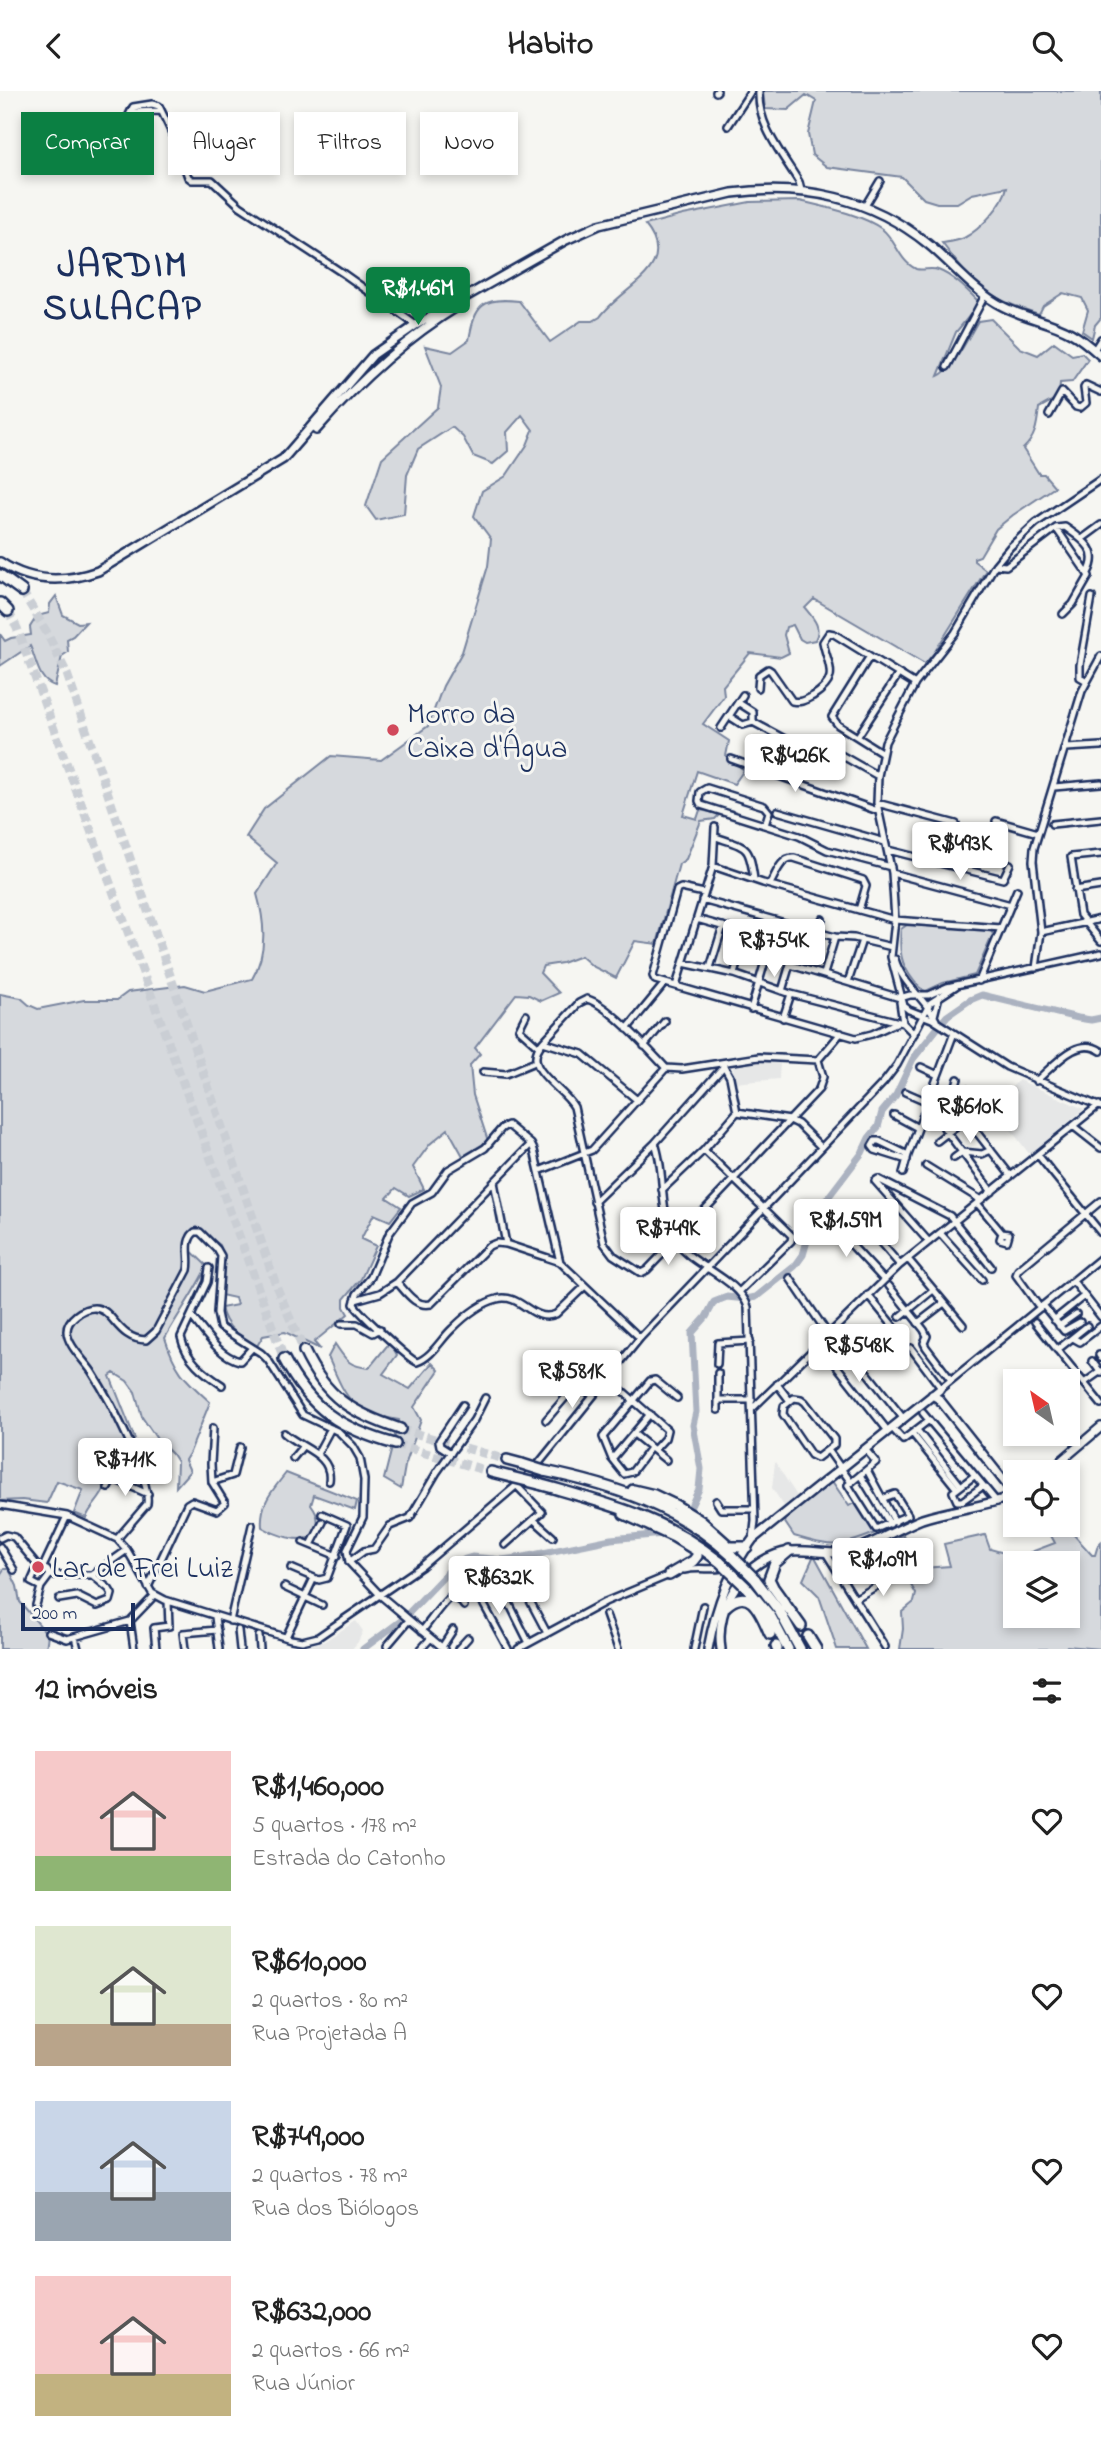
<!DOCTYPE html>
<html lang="pt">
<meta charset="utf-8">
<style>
:root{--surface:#fff;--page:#f2f2f2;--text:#222;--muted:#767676;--accent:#0b8043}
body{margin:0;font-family:"Indie Flower",sans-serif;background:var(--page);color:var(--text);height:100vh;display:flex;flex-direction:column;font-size:26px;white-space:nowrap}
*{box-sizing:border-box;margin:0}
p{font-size:23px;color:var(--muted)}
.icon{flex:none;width:38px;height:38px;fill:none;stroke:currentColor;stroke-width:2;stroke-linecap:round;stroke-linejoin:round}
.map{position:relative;height:1558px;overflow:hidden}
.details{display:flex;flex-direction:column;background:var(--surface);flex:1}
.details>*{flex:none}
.hud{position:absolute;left:21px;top:21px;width:700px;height:63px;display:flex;gap:14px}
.needle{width:46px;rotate:326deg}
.controls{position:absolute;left:1003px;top:1278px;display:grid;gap:14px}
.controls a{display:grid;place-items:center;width:77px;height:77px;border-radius:0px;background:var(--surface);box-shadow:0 4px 10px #0003;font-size:35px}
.scale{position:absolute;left:21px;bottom:18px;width:114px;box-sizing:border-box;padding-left:7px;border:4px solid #1b2f5e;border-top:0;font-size:19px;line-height:24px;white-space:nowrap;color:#1b2f5e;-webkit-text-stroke:5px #f6f6f2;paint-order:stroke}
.price{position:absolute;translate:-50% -60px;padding:0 16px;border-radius:7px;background:#fff;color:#222;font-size:23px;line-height:46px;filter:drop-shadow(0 2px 4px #0008)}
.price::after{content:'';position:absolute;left:50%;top:42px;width:21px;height:16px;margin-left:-10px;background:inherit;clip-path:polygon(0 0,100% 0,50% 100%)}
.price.selected{background:var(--accent);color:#fff}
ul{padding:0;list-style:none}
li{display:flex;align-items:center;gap:21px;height:175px;padding:0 35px}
li span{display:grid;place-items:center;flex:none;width:196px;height:140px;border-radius:0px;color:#555}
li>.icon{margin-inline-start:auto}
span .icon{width:84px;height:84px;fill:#fffc;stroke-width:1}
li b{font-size:30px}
h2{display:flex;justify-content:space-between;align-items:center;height:84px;padding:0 35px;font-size:30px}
.chip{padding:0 24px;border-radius:0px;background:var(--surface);box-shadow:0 4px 10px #0003;font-size:24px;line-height:63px}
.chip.selected{background:var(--accent);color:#fff}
header{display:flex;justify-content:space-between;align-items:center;height:91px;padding:0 35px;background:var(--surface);font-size:32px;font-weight:700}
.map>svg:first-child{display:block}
</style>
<header><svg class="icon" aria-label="back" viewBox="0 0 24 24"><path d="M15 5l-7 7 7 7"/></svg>Habito<svg class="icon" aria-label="search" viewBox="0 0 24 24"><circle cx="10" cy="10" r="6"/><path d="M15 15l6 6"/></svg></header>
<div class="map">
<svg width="1101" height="1558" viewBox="0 0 1101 1558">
<rect width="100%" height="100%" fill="#f6f6f2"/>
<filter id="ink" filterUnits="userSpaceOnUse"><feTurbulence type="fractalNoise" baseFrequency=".0143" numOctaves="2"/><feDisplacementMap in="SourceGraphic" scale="14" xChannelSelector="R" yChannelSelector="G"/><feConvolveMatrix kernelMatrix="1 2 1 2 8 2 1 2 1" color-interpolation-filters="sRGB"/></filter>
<g filter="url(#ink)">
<path fill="#e6e7e7" d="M780 969 779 988 734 992 733 976 736 973Z
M1019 989 1084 1018 1030 1064 996 1019 999 1015 996 1011Z
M775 1371 797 1405 784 1415 772 1397Z
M356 1530 363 1540 358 1551 352 1558H294V1553L309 1554 323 1551Z"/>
<path fill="#d6d9dd" stroke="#78849e" stroke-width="2" fill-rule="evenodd" d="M763 0H1101V227L1095 234 1092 247 1082 240 1088 219 1082 207 1063 202 1043 215 1039 223C986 207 975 196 942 152 949 151 958 150 964 147 981 138 1003 114 1007 96L972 103 957 112H937L924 108 902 86 827 76 812 64 808 43 816 10 806 4 788 19 765 18Z
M800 110C825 116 861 123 882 138 896 149 899 170 916 178 923 180 931 176 938 179 954 185 968 200 980 212L956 241 938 285C953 279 969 245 978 230L991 228 1020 257 1038 264 1054 251 1072 264 1082 262 1088 268 1072 291 1060 292 1059 306 1039 317C1037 334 1036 346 1023 358L1039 383H1044L1055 396 1013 424 996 438 980 465 974 467V470L986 479 934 562 925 573 814 508 805 517C814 528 822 536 815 549L805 551 800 548 793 534 786 536 784 544 789 562 781 566 750 562 723 595 724 605 703 633 729 650 726 665 744 679 734 693 697 680 683 724 697 728 700 719 720 723 715 728 701 730 686 768 679 773 657 853 635 850 616 887 592 875 581 865 562 872 543 875 540 882 559 902 541 910 529 904 516 903 475 957 480 963 470 974 473 1004 488 1050 463 1065 448 1038 430 1053 413 1076 424 1098 409 1105 396 1097 387 1107 401 1116 390 1130 374 1123 361 1148 376 1155 361 1188 344 1208V1216L348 1223 314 1251 320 1258 285 1241 263 1245 257 1255C239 1245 226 1238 221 1217L237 1214 235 1207 221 1204 224 1168 220 1154 197 1136 188 1142 185 1154 207 1175C195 1200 179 1222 165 1247 176 1281 184 1287 210 1311L190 1361 185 1369 190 1380 176 1396 177 1371 172 1363 157 1348 142 1326 135 1301 127 1290 114 1282 110 1285 135 1348 117 1358 108 1371 95 1377 93 1389 105 1396C101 1409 91 1414 86 1427L74 1422 83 1399 57 1390 47 1412 22 1409 0 1410V903L21 907 29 914 38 918 84 909H117L128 901 185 894 205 900 252 888C267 863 265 831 257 803L277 772 246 746 264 718 331 665 381 669 428 635 443 595 462 561 488 475 491 448 474 425 482 400 506 385 527 354 533 339 522 324 507 341 508 360 493 373 473 365 463 346 452 336 418 358 407 384 404 423 376 429 366 415 382 367 438 316 441 296 425 255 452 261 469 249C475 214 482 206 519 210L550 251 581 230H593L600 226C622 195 681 177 645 134L683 124 750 111Z
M56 505 63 524 78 532 86 531 73 545 67 548 68 561 62 565 55 595C38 590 37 570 30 555L0 575V543L5 550 11 547 31 544 30 536 37 525 49 522 50 513Z
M907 834 989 838 993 843 975 884 943 892 926 900C920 898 918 895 914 890 900 873 899 859 901 838Z
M390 1251 397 1264 383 1283 410 1298 432 1272 439 1279 414 1316 421 1329 405 1375 401 1398 384 1388 399 1329C350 1321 347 1309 328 1266L335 1253C346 1269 348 1275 369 1277Z
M286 1382 357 1410 355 1419 314 1404 311 1414C320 1426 319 1433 313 1446 298 1452 276 1444 262 1436 260 1412 272 1400 286 1382Z
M832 1390 849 1415 856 1411 875 1442C836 1458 834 1456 794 1445L782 1427Z
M1058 1433H1064L1092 1464H1095L1098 1454 1101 1451V1558L1067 1555 1065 1558H900L903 1538 902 1521 914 1511 916 1503 887 1452 903 1444 922 1477 950 1475 944 1453 985 1444 990 1458 1018 1466 1055 1452 1049 1441ZM1015 1472H1068V1524H1015Z
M814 1464 866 1558H837L819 1505 803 1489Z
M4 1478H9L17 1495 20 1511 48 1544 46 1558H0V1484Z"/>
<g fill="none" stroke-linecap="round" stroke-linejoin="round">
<path stroke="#abb2c0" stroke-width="7" d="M363 1558 402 1529 448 1481 465 1468 472 1466 502 1469 524 1466 611 1448 663 1443 682 1434 699 1398 701 1378 693 1334 696 1321 692 1242 706 1226 714 1211 727 1206 746 1208 756 1206 795 1175 803 1164 814 1125 862 1062 869 1047 878 1036 882 1021 896 1004 913 968 947 925 970 909 982 904 1078 927 1091 929 1101 927"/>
<path stroke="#caced4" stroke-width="9" stroke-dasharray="9 4.5" stroke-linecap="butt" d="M22 500 46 540 67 583 277 1197 304 1260
M8 520 17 537 284 1268
M400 1338 507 1369
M395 1353 491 1381"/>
<defs>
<path id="minor" d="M759 0C757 34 782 63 799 91L801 99
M716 1 717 0
M132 21 160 20
M728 35 751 0
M123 36 134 46 139 40 128 26 133 16 152 13 159 15 173 44 188 86 192 89H212L240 115 344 183 416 234
M865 115 880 90
M1094 259 1101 248
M947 276 983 208
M1049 324 1062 301 1076 316 1080 317 1086 312 1084 297 1086 294 1101 301
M1101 388 1036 432 1010 456 995 474 955 542 915 593 885 651 878 685 877 712 892 782 895 829 891 866 904 915 909 919 932 928 1007 976 1101 1016
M1056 437 1065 436C1082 448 1101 459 1088 482
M1082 448 1101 434
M995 474 1006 475 1056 437 1089 485 1073 513 1063 523
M870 565 832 626 838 634 881 661
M1087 590 1080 586V574L1092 506
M758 597 759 584 768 578 771 580 792 610C801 612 805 609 813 605 841 587 828 576 823 551L829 542 834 543 915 593
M729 625 743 634 753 631V621L739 612
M753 631 816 665 822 667 841 664 878 685
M721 637 743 604
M858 645 898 584
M1066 657 1101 655
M731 668 878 720
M1054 696 1101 692
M877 712 956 733
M777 720 885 751
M996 730 1038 742
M1052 733 1101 728
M765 734 769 721 764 715 707 697 700 701 699 710 701 714 799 745 827 759 891 776
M716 746C748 757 749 754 754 788
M888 759 1003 788 1010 773
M1101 763 1071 766 1080 824 1101 850
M713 775 763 792 895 829 1001 837
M892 782 1011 814
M770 793C776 783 781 766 794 767L863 789 866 795 859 819
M1075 799 1101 795
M704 802 681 797 677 799 653 885 655 889 856 947 872 943 898 931
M702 809 835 846 854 847 892 856
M697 828 795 856
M818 840 822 828
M1041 841 1101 828
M895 868C902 893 925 907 936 929
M683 872 734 883 791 903 903 932
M791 874 900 907
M710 877 723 835
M1036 877 1041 841 1033 770 1034 757 1082 600 1101 565
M734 883 746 843
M824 883 835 846
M979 890 1017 799
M848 891 862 849
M676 895 713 775 715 736
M782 900 801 836
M900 907 910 904H929L947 896 1101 862
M900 911 903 932 914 943
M751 918 771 850
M526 924 519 938 539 956
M934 925 939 905
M783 927 791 903
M627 938 664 893
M543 951 579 912 587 908C609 914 649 959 666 977L682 978 759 966 818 969
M644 955 665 930
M921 976 938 984
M483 981 506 983 535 971
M958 988 956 994 960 1001
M1036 990C1054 975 1077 944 1101 960
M905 1001 928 1011
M637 1009 582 963 543 951C519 977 562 995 574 1016L604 1152 613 1164 641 1182 647 1179 675 1150 819 998 823 986 818 969 841 942
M953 1011 1011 1085
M982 1015 968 999 963 998 954 1007 944 1037 992 1101
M737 1021 790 1029 798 1033 821 1056
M894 1024 918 1037
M1073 1035 1101 1057
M937 1050 992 1007
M655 1052C666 1082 658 1117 674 1147 688 1174 738 1186 748 1216L755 1430 753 1448
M704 1059 792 1145 791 1150 740 1200
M1038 1064 1101 1142
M954 1067 962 1061 982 1063 991 1059
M907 1069 875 1059 872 1055 875 1050H879L908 1064
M926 1075 981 1109
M539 1080 592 1059 666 977
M903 1082 908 1064 954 942
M878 1088 950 1125 991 1176
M878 1088 875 1090 929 1151
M494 1091 506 1153
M662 1099 704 1059 737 1021 730 986 724 975
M594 1111 655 1052 724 975 722 972
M977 1112 1002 1142 1009 1143 1007 1150 1000 1148 1002 1142
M848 1114 900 1174
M831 1132 884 1189
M940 1142 982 1189
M908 1168 963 1234
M560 1171 534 1059 531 1053 508 1034 502 1037 485 1057 448 1079 432 1101 412 1112 389 1143 371 1186 357 1203 354 1213C358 1221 410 1269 417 1271 432 1266 441 1248 452 1238 463 1227 481 1212 497 1208 521 1201 532 1233 556 1223L584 1196
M209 1177 207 1191 181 1246C186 1269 204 1282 222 1294
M790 1187 828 1243
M1073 1190 1101 1226
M397 1191C407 1202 415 1216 431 1213L489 1155 496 1152 506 1153 560 1171 640 1247
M889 1195 924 1239 927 1245 924 1252 926 1256 951 1289
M868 1204 903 1247
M355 1209 380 1202 397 1191 531 1053
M1043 1214 1064 1240 1080 1231
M1040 1217 1016 1184 1018 1179 1101 1110
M191 1225C205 1241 218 1265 240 1270L252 1257
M900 1226 933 1199
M1054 1229 1084 1205
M1035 1231 1101 1313
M918 1232 944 1212
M341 1233H357L373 1242 380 1238
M1059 1235 1076 1223
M835 1241 903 1327
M1073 1247 1080 1251 1101 1235
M821 1255 888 1340
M911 1257 941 1297
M1057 1259 1087 1235
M1099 1264 1101 1267
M1092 1270 1101 1282
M717 1273 718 1252 750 1250
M570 1287 593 1305
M608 1287 667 1339 665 1347 654 1359
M1084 1292 1101 1280
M777 1293 790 1310
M939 1299 1101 1167
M794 1307 801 1308 805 1311 834 1348V1354L817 1367 811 1364 783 1323 784 1315Z
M718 1309H752
M752 1318 900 1174 1099 1014
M718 1319V1282
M923 1322 997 1411
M546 1329 577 1293
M892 1337 903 1349 929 1329
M917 1339 961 1395
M284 1342C300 1357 333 1363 329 1390
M912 1342 957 1398
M634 1343 666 1369
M650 1357 632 1381 624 1383 612 1368 603 1346 650 1290 655 1289 677 1307
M865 1358 876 1371 848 1394 876 1438 908 1424 895 1403 884 1407
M828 1359 850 1390
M451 1362 440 1355 439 1350 463 1314
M317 1363 331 1337
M293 1367 302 1356
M612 1368 650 1323
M867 1379 895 1431
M860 1384 890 1433
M974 1385 953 1401 957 1410H962L983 1395
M112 1387 148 1403
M212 1391 233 1384 240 1356
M108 1397 129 1353
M716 1410 721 1418H754
M0 1414 67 1425 117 1448 127 1459 152 1502 165 1509 291 1548 302 1550 318 1546 422 1475 531 1382 640 1247 884 991 897 974 930 912 956 895
M534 1429 553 1446
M0 1447 6 1444 14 1446 38 1475
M117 1448 147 1413C151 1385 108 1306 92 1281 84 1269 67 1254 67 1240 67 1228 83 1217 94 1217 114 1217 116 1248 146 1249L156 1240 188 1179C191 1165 183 1151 195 1141H200L217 1158 221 1165 217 1222 220 1236 261 1262 268 1269 303 1324 339 1341 353 1355 360 1367 364 1389 363 1426 347 1459 349 1471 381 1505 444 1558
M303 1451 337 1465
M311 1454 323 1431
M505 1454 542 1421 517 1395
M0 1456 14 1479
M826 1462 885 1556
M349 1471 364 1460 374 1458 390 1435 410 1427 437 1381 474 1329 485 1307
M43 1476 67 1425
M291 1477 319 1489 327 1487 347 1434 322 1423
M684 1479C706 1474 717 1484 738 1470
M50 1484 41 1496 31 1491 38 1475 47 1479 50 1484H92L127 1459
M496 1486 529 1552
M474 1490 484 1514 508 1558
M148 1496 187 1413 192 1410 217 1419 225 1412 212 1391 211 1373 213 1337
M284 1496 322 1514
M454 1502 464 1515
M856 1507 896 1484
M59 1508 77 1505 97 1515 110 1510 112 1503 109 1498 92 1484
M36 1514 41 1496
M606 1524 618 1558
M215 1526 219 1558
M230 1530 252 1434
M238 1539 240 1558
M422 1540C452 1501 459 1487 511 1485L520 1491 547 1542
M48 1541 67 1548 130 1530
M259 1545 260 1558
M75 1546 78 1558
M286 1546 314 1487
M387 1555 409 1529
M442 1556 453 1539
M134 1558 130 1530 155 1504
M156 1558 154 1537 169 1535 168 1510
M185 1558 183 1542 217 1539
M421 1558 431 1547
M458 1558 468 1547
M518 1558 605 1511 672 1483
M694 1558 703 1515"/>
<path id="major" d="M316 339C357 292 406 247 460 214
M0 471C31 492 64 492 98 480L283 368 373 264 416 234 566 149 599 134 732 102C805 93 870 106 928 153 953 173 973 200 1002 215 1024 227 1050 230 1071 242 1082 248 1092 257 1101 265
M932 1304 939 1308 1015 1404
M1048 1381 1101 1336
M708 1558C715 1520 729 1479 753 1448L939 1299
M721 1558C714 1515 746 1465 791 1460 812 1458 833 1466 854 1459 878 1451 899 1437 922 1428 953 1418 985 1416 1015 1404"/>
<path id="highway" d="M0 484 22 500
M0 512 8 520
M304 1260C326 1307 352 1322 400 1338
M284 1268C310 1318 341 1338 395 1353
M507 1369 522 1373
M544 1380C613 1394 680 1416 732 1465
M491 1381 511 1386
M539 1393C608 1413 662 1425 720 1471
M633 1399 654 1404 675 1414 701 1430 730 1456H747
M624 1423 674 1446 697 1460V1465L693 1470 669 1484
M789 1460 775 1472 769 1488 773 1496 801 1535
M755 1488 780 1521 800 1558
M747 1497 771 1526 788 1558
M725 1516C751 1492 761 1523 770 1543
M808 1545 816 1558
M776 1555 777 1558"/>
</defs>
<use href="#minor" stroke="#1b2f5e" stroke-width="10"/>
<use href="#major" stroke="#1b2f5e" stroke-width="12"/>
<use href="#highway" stroke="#1b2f5e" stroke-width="14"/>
<use href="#minor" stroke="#f6f6f2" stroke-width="5"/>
<use href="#major" stroke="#f6f6f2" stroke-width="7"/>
<use href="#highway" stroke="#f6f6f2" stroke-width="9"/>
<defs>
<path id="highway-bridge" d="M522 1373 544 1380
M511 1386 539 1393
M732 1465 755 1488
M720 1471 747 1497"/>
</defs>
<use href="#highway-bridge" stroke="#1b2f5e" stroke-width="14" stroke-linecap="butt"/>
<use href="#highway-bridge" stroke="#f6f6f2" stroke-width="9"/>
</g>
</g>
<g fill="#d1495b" stroke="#f6f6f2" stroke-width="2.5">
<circle cx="393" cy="639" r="7"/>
<circle cx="38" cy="1476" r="7"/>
</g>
<g text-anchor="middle" stroke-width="6" stroke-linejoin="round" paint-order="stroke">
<g font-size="30" fill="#1b2f5e" stroke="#f6f6f2" text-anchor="start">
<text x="407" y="632">Morro da<tspan x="407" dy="34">Caixa d'Água</tspan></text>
<text x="52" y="1486">Lar de Frei Luiz</text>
</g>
<g font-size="37" font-weight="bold" letter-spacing="2" fill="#1b2f5e" stroke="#f6f6f2">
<text x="123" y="185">JARDIM<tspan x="123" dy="43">SULACAP</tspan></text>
</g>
</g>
</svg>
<div class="controls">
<a><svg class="needle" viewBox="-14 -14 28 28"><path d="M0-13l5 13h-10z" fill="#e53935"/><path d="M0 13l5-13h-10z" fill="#767676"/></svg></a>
<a><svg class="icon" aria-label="locate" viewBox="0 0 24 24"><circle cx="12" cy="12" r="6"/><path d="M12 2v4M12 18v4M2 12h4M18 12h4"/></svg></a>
<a><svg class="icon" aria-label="layers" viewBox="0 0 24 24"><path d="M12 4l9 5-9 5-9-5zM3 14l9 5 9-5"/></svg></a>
</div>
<div class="scale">200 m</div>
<b class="price selected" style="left:418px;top:236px">R$1.46M</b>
<b class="price" style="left:795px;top:703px">R$426K</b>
<b class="price" style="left:960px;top:791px">R$493K</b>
<b class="price" style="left:774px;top:888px">R$754K</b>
<b class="price" style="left:970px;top:1054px">R$610K</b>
<b class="price" style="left:846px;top:1168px">R$1.59M</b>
<b class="price" style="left:668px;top:1176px">R$749K</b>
<b class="price" style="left:859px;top:1293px">R$548K</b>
<b class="price" style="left:572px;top:1319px">R$581K</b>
<b class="price" style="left:125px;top:1407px">R$711K</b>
<b class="price" style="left:883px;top:1507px">R$1.09M</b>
<b class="price" style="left:499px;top:1525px">R$632K</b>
<div class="hud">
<a class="chip selected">Comprar</a>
<a class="chip">Alugar</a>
<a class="chip">Filtros</a>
<a class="chip">Novo</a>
</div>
</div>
<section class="details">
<h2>12 imóveis<svg class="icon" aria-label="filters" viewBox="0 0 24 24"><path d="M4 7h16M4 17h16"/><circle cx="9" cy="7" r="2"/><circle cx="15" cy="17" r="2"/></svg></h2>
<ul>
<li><span style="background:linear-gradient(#f6c9c9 75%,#8fb573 0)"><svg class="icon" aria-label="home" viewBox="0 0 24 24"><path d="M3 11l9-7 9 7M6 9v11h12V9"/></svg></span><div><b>R$1,460,000</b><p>5 quartos · 178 m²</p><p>Estrada do Catonho</p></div><svg class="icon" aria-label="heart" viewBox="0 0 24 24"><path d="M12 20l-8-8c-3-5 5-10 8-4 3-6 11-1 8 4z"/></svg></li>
<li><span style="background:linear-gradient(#dfe7d0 70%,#b9a48a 0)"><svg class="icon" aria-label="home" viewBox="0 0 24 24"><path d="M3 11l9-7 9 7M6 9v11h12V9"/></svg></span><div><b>R$610,000</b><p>2 quartos · 80 m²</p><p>Rua Projetada A</p></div><svg class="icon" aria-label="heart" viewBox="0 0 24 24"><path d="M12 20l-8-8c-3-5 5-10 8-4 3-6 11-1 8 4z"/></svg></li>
<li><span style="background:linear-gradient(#c9d6e8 65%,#9aa5b1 0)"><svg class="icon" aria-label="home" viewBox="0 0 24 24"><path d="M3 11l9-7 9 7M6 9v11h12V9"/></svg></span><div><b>R$749,000</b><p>2 quartos · 78 m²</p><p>Rua dos Biólogos</p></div><svg class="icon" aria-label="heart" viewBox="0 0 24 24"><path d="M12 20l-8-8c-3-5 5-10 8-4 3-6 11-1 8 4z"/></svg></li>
<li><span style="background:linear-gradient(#f6c9c9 70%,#c2b280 0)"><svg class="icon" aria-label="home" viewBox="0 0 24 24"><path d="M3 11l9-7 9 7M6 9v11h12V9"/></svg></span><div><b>R$632,000</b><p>2 quartos · 66 m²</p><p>Rua Júnior</p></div><svg class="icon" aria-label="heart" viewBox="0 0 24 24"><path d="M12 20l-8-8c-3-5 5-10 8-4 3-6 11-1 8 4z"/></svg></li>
</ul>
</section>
